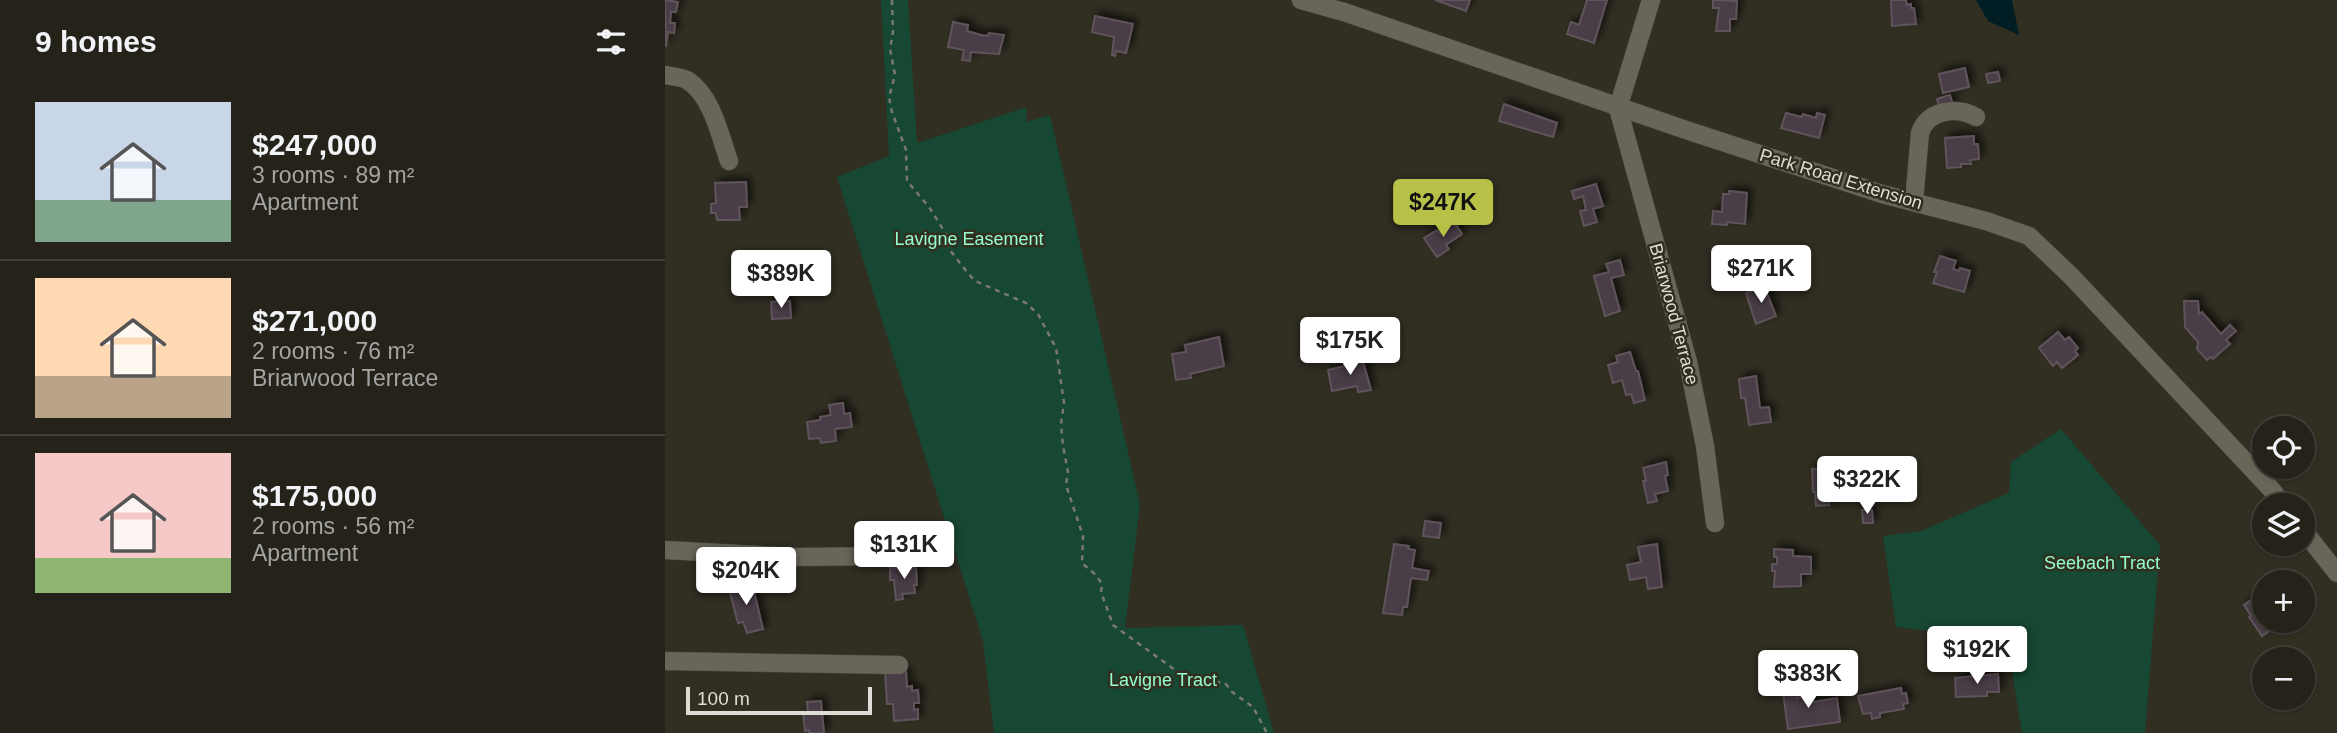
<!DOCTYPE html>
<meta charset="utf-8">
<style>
:root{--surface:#25221a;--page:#2d2a23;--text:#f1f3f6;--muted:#a3a4a2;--line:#423f39;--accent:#b8c147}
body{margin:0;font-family:Arial,sans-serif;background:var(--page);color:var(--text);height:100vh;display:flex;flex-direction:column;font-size:26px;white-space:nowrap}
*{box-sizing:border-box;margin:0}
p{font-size:23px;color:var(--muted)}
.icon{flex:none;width:38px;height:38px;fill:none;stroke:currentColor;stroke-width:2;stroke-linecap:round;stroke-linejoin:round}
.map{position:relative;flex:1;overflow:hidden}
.drawer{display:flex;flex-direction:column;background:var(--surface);width:665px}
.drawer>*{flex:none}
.controls{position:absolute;left:1587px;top:416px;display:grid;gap:14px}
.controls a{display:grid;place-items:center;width:63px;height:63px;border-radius:50%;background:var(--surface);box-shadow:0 2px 5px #0004,0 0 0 2px var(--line);font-size:35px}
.scale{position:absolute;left:21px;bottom:18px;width:186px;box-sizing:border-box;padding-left:7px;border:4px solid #dfddd5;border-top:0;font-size:19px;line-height:24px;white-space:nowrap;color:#dfddd5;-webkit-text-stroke:5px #312e22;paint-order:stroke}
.price{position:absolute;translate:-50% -60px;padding:0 16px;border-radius:7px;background:#fff;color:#222;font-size:23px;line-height:46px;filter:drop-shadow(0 2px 4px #0008)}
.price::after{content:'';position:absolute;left:50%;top:42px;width:21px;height:16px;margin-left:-10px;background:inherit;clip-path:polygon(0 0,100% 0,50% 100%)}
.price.active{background:var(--accent);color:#111}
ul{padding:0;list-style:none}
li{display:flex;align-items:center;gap:21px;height:175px;padding:0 35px}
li+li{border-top:2px solid var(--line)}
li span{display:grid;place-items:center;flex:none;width:196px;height:140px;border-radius:0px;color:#555}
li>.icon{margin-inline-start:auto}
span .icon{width:84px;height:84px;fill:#fffc;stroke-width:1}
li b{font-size:30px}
h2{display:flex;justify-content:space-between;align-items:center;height:84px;padding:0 35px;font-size:30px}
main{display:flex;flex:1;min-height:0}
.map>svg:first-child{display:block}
</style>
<main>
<section class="drawer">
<h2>9 homes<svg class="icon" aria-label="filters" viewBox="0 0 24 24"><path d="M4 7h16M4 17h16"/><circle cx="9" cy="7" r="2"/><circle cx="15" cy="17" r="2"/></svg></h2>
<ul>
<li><span style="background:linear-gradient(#c9d6e8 70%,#7fa58c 0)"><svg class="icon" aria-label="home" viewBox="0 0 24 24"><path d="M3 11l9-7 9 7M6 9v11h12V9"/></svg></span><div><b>$247,000</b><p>3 rooms · 89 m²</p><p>Apartment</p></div></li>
<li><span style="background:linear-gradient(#ffd9b3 70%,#b9a48a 0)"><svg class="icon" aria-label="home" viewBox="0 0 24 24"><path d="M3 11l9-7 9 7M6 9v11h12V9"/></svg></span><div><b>$271,000</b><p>2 rooms · 76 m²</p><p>Briarwood Terrace</p></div></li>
<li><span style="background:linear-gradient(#f6c9c9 75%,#8fb573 0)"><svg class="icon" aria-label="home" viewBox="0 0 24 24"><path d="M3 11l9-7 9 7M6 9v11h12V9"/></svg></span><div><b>$175,000</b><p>2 rooms · 56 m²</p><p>Apartment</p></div></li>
</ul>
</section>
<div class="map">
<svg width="1672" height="733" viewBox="0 0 1672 733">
<defs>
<filter id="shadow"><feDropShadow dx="4.5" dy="-4.5" stdDeviation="3.5" flood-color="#0009"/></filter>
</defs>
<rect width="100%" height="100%" fill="#312e22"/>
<path fill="#174833" d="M216 0H243L252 143 362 107 361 122 385 115 475 504 460 628 578 625 609 733H329L318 641 172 177 224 156Z
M1396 429 1495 545 1480 733H1357L1342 640 1231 627 1218 536 1256 531 1344 493 1346 462Z"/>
<path fill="#001e23" d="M1311 0H1347L1354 35 1323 21Z"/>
<path fill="#493e46" stroke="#5f535b" stroke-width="2" filter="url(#shadow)" d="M0 0 13 2 11 12H6L5 23H10L9 33 3 32 1 47Z
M770 0H805L801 11Z
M922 0H942L929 43 902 34 906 22 914 25Z
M1048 0 1072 1 1071 19H1065V31H1051L1054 8H1048Z
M1226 0H1241L1242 5 1246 4V8H1249L1251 24 1227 26Z
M430 16 468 24 461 53 451 51 450 56 447 55 449 37 427 32Z
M288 22 303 25 302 31 316 35 323 36 324 33 339 35 334 54 306 52 305 61 297 60 299 50 283 47Z
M1300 68 1304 87 1278 93 1274 74Z
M1333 72 1335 81 1323 83 1321 74Z
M1285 95 1288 105 1275 109 1272 99Z
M839 104 892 123 888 137 834 121Z
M1121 113 1137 117 1138 114 1151 118 1152 113 1160 115 1154 138 1116 128Z
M1309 136V144H1313L1314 159 1305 160 1306 164H1296V167L1282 168 1280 138Z
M81 182 82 207H74L75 220H52L51 213H46V204L51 203 50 183Z
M931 184 938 206 928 209 932 222 919 226 915 211 921 210 918 196 909 199 907 191Z
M1064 191 1082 193 1080 224 1062 222V225L1047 224 1048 211 1057 212 1058 194H1064Z
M790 223 797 234 781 245 784 249 772 257 759 238 772 230 774 233Z
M1275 256 1291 261 1288 269 1294 271 1295 268 1305 271 1299 292 1268 283 1272 272H1269Z
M955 260 959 275 946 278 955 311 940 316 929 276 944 272 941 264Z
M1099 286 1111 316 1091 324 1081 293Z
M125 301 126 318 107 319 106 302Z
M1519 301H1533L1534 314 1537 312 1556 334 1565 325 1571 331 1561 340 1565 344 1548 359 1546 357 1542 360 1532 349 1533 342 1520 327Z
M1393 332 1400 340 1404 337 1413 348 1410 351 1413 355 1397 368 1392 362 1388 366 1374 348Z
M554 337 559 366 525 374 526 378 511 380 507 354 521 352 520 345Z
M965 352 971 371H973L980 400 969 403 966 394 961 395 957 380 948 383 943 365 953 362 951 356Z
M697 358 706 390 693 392 692 386 667 391 663 370 684 365 683 361Z
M1091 376 1095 408 1104 407 1106 422 1084 425 1080 398H1076L1074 379Z
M178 403 179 414 185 413 187 427 170 429 171 441 156 443 155 438 144 439 142 422 155 420V417L166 415 164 405Z
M1001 462 1003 475 1000 476 1003 491 990 494 992 501 983 503 978 481H981L978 468Z
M1162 468 1164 505 1151 506 1150 492H1148L1147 469Z
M1197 510H1207L1208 523H1198Z
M760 521 776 523 774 538 758 536Z
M729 544 744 546 743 549 750 550 747 568 764 571 762 580 746 578 742 607H738L737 615 718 613Z
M992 544 997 587 983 589 981 577 965 580 962 565 976 562 973 547Z
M1109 549 1128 550V556L1146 557V574H1136V586L1109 587 1110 571H1107V564H1112V557H1109Z
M251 567 252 585H249L250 593 237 594 238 599 231 600 229 580H225V568Z
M87 583 98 629 82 633 78 622 73 623 64 589Z
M1596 593 1600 599V621H1610L1613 625 1597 636 1584 617 1586 616 1579 605Z
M241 671 242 687 247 686V691L253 690 254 703H249V710L253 709V719L229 721 228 704H222L220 672Z
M1333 674 1334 692H1322V696L1291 697 1290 678Z
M1130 684 1132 698 1141 696 1142 703 1172 698 1175 722 1123 729 1117 685Z
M1236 688 1237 694 1241 693 1243 703 1238 704 1239 709 1215 713V717L1207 719 1206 713 1198 714 1193 696Z
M156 701 159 733H144V730L140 731 138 713 143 712 142 702Z"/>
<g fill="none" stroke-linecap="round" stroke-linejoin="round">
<defs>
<path id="minor" d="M636 0 679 12 1021 130 1217 194 1321 221 1364 236 1406 276 1606 489 1619 506
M986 0 953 108 1023 362 1040 446 1050 523
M0 75C7 76 16 77 22 80 47 95 55 136 64 161
M1249 202 1255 133C1262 110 1292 106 1311 117
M1638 530 1672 573
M0 550 132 557 226 556
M0 661 234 665"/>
</defs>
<use href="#minor" stroke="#4c4a40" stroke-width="19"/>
<path stroke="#7b796e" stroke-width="2.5" stroke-dasharray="5 5" stroke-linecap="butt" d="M227 0 228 32 225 49 230 75 224 97 227 112 241 150 242 181 264 207 283 237 284 249 302 272 310 281 361 303 373 314 391 348 399 403 396 424 398 446 403 472 401 485 418 536 417 563 431 575 437 584 436 592 448 625 517 675 525 679 560 683 567 692 588 707 602 733"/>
<use href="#minor" stroke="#696558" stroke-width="18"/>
</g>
<g text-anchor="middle" stroke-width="5" stroke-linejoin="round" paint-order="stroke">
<g font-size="18" fill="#dfddd5" stroke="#312e22">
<text transform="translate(1176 179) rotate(17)" y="6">Park Road Extension</text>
<text transform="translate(1009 314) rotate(75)" y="6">Briarwood Terrace</text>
</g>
<g font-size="18" fill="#94fdca" stroke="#312e22">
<text x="304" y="245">Lavigne Easement</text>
<text x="1437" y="569">Seebach Tract</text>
<text x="498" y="686">Lavigne Tract</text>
</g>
</g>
</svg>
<div class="controls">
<a><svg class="icon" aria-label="locate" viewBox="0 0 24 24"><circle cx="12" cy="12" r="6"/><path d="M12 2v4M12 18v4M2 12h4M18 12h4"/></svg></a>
<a><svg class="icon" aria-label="layers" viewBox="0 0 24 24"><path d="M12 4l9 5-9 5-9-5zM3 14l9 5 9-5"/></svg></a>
<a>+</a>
<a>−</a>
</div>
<div class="scale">100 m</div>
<b class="price active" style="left:778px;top:239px">$247K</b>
<b class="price" style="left:1096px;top:305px">$271K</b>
<b class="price" style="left:116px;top:310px">$389K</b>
<b class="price" style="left:685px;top:377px">$175K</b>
<b class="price" style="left:1202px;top:516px">$322K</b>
<b class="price" style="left:239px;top:581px">$131K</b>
<b class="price" style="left:81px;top:607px">$204K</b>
<b class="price" style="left:1312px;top:686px">$192K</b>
<b class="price" style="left:1143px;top:710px">$383K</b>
</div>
</main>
